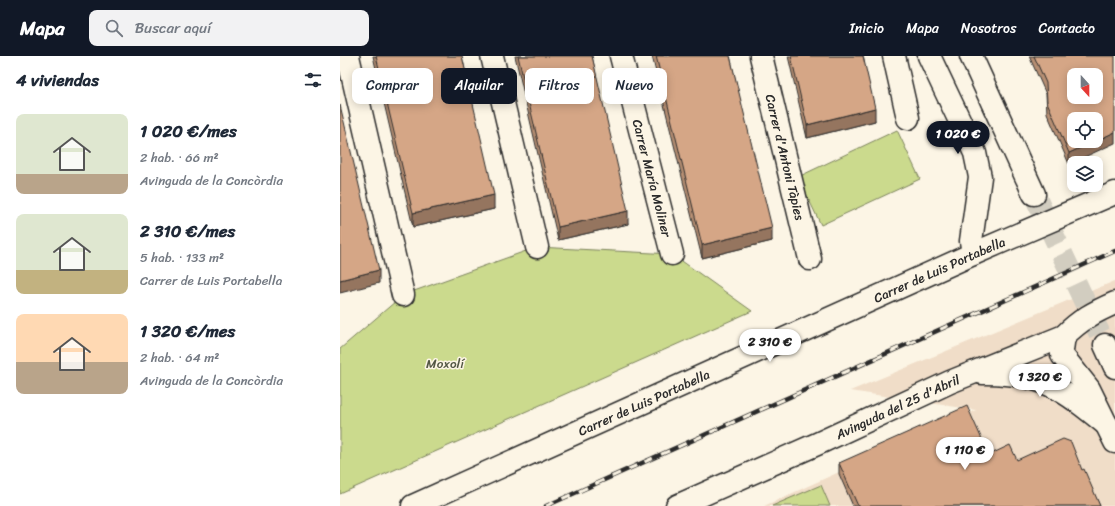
<!DOCTYPE html>
<html lang="es">
<meta charset="utf-8">
<style>
:root{--surface:#fff;--page:#f2f2f3;--text:#1f2937;--muted:#747a83;--accent:#111827}
body{margin:0;font-family:Sriracha,sans-serif;background:var(--page);color:var(--text);height:100vh;display:flex;flex-direction:column;font-size:15px;white-space:nowrap}
*{box-sizing:border-box;margin:0}
p{font-size:13px;color:var(--muted)}
.icon{flex:none;width:22px;height:22px;fill:none;stroke:currentColor;stroke-width:2;stroke-linecap:round;stroke-linejoin:round}
.map{position:relative;flex:1;overflow:hidden}
.side{display:flex;flex-direction:column;background:var(--surface);width:340px}
.side>*{flex:none}
.top-card{position:absolute;left:12px;top:12px;width:380px;height:36px;display:flex;gap:8px}
.needle{width:26px;rotate:159deg}
.tools{position:absolute;left:727px;top:12px;display:grid;gap:8px}
.tools a{display:grid;place-items:center;width:36px;height:36px;border-radius:8px;background:var(--surface);box-shadow:0 2px 10px #0003;font-size:20px}
.price{position:absolute;translate:-50% -34px;padding:0 9px;border-radius:14px;background:#fff;color:#222;font-size:13px;line-height:26px;filter:drop-shadow(0 1px 2px #0008)}
.price::after{content:'';position:absolute;left:50%;top:24px;width:12px;height:9px;margin-left:-6px;background:inherit;clip-path:polygon(0 0,100% 0,50% 100%)}
.price.on{background:var(--accent);color:#fff}
ul{padding:0;list-style:none}
li{display:flex;align-items:center;gap:12px;height:100px;padding:0 16px}
li span{display:grid;place-items:center;flex:none;width:112px;height:80px;border-radius:8px;color:#555}
li>.icon{margin-inline-start:auto}
span .icon{width:48px;height:48px;fill:#fffc;stroke-width:1}
li b{font-size:17px}
h2{display:flex;justify-content:space-between;align-items:center;height:48px;padding:0 16px;font-size:17px}
.chip{padding:0 14px;border-radius:8px;background:var(--surface);box-shadow:0 2px 10px #0003;font-size:14px;line-height:36px}
.chip.on{background:var(--accent);color:#fff}
header{display:flex;align-items:center;gap:24px;box-sizing:border-box;height:56px;padding:0 20px;background:var(--accent);color:#fff}
header strong{font-size:19px}
nav{display:flex;gap:22px;margin-inline-start:auto;font-size:14px}
.search{width:280px;height:36px;background:var(--page);display:flex;align-items:center;gap:10px;box-sizing:border-box;padding:0 14px;border-radius:8px;color:var(--muted);font-size:15px}
main{display:flex;flex:1;min-height:0}
.map>svg:first-child{display:block}
</style>
<header>
<strong>Mapa</strong>
<div class="search"><svg class="icon" aria-label="search" viewBox="0 0 24 24"><circle cx="10" cy="10" r="6"/><path d="M15 15l6 6"/></svg>Buscar aquí</div>
<nav><a>Inicio</a><a>Mapa</a><a>Nosotros</a><a>Contacto</a></nav>
</header>
<main>
<section class="side">
<h2>4 viviendas<svg class="icon" aria-label="filters" viewBox="0 0 24 24"><path d="M4 7h16M4 17h16"/><circle cx="9" cy="7" r="2"/><circle cx="15" cy="17" r="2"/></svg></h2>
<ul>
<li><span style="background:linear-gradient(#dfe7d0 75%,#b9a48a 0)"><svg class="icon" aria-label="home" viewBox="0 0 24 24"><path d="M3 11l9-7 9 7M6 9v11h12V9"/></svg></span><div><b>1 020 €/mes</b><p>2 hab. · 66 m²</p><p>Avinguda de la Concòrdia</p></div></li>
<li><span style="background:linear-gradient(#dfe7d0 70%,#c2b280 0)"><svg class="icon" aria-label="home" viewBox="0 0 24 24"><path d="M3 11l9-7 9 7M6 9v11h12V9"/></svg></span><div><b>2 310 €/mes</b><p>5 hab. · 133 m²</p><p>Carrer de Luis Portabella</p></div></li>
<li><span style="background:linear-gradient(#ffd9b3 60%,#b9a48a 0)"><svg class="icon" aria-label="home" viewBox="0 0 24 24"><path d="M3 11l9-7 9 7M6 9v11h12V9"/></svg></span><div><b>1 320 €/mes</b><p>2 hab. · 64 m²</p><p>Avinguda de la Concòrdia</p></div></li>
</ul>
</section>
<div class="map">
<svg width="775" height="450" viewBox="0 0 775 450">
<rect width="100%" height="100%" fill="#fcf5e5"/>
<filter id="ink" filterUnits="userSpaceOnUse"><feTurbulence type="fractalNoise" baseFrequency=".025" numOctaves="2"/><feDisplacementMap in="SourceGraphic" scale="8" xChannelSelector="R" yChannelSelector="G"/><feConvolveMatrix kernelMatrix="1 2 1 2 8 2 1 2 1" color-interpolation-filters="sRGB"/></filter>
<g filter="url(#ink)">
<path fill="#f0ddc8" d="M775 225V450H424L636 354 510 335Z"/>
<path fill="#cbda8d" stroke="#7b825c" d="M557 74 580 123 481 169 458 121Z
M197 191 332 198 412 255 0 438V293L63 239Z
M481 429 490 450H432Z"/>
<g fill="none" stroke-linecap="round" stroke-linejoin="round">
<path stroke="#d2cdc0" stroke-width="22" stroke-dasharray="22 11" stroke-linecap="butt" d="M694 138 765 289"/>
<defs>
<g id="street">
<path d="M8 0 63 239"/>
<path d="M152 0 197 191"/>
<path id="s1" d="M281 0 332 198"/>
<path id="s2" d="M421 0 470 203"/>
<path d="M554 0 568 62"/>
<path d="M589 0 635 97 640 121 631 185 633 198"/>
<path d="M631 0 694 138"/>
<path d="M724 280 722 294V299L749 333 775 386"/>
<path d="M765 289 775 311"/>
<path d="M642 317C701 316 723 333 767 369"/>
<path id="s3" d="M73 450 633 198 775 137"/>
<path id="s4" d="M337 450 477 388 610 326 724 280C740 264 754 256 775 247"/>
</g>
</defs>
<use href="#street" stroke="#2b2b2b" stroke-width="25"/>
<use href="#street" stroke="#fcf5e5" stroke-width="22"/>
<defs>
<path id="rail" d="M206 450 775 195"/>
</defs>
<use href="#rail" stroke="#2b2b2b" stroke-width="4.5"/>
<use href="#rail" stroke="#fcf5e5" stroke-width="3" stroke-dasharray="9" stroke-linecap="butt"/>
</g>
<path fill="#b78f73" stroke="#2b2b2b" d="M33 0H122L154 153 73 171Z
M175 0H252L288 168 218 184Z
M312 0H390L432 185 362 202Z
M448 0H523L535 65 467 82Z
M689 0H775L729 108 707 57 706 38Z
M649 399 677 404 742 414 760 450H513L499 418V407Z"/>
<path fill="#95745e" stroke="#2b2b2b" d="M535 52V65L467 82V69Z
M775 76V87L729 108V97Z
M154 139V153L73 171V157Z
M288 155V168L218 184V171Z
M432 172V185L362 202V189Z
M39 214V227L0 237V224Z"/>
<path fill="#d5a686" stroke="#2b2b2b" fill-rule="evenodd" d="M36 0H122L154 139 73 157Z
M178 0H252L288 155 218 171Z
M316 0H390L432 172 362 189Z
M451 0H523L535 52 467 69Z
M694 0H775V76L756 85V63H734V85H756L729 97 707 46 706 27ZM734 19H756V41H734Z
M0 49 39 214 0 224Z
M627 350 649 399 670 389 677 404 723 383 731 386 742 414 744 413 760 450H518L499 407Z"/>
</g>
<g text-anchor="middle" stroke-width="3" stroke-linejoin="round" paint-order="stroke">
<g font-size="13" fill="#2b2b2b" stroke="#fcf5e5">
<text dy="5" stroke="none"><textPath href="#s2" startOffset="104">Carrer d'Antoni Tàpies</textPath></text>
<text dy="5" stroke="none"><textPath href="#s1" startOffset="126">Carrer María Moliner</textPath></text>
<text dy="5" stroke="none"><textPath href="#s3" startOffset="577">Carrer de Luis Portabella</textPath></text>
<text dy="5" stroke="none"><textPath href="#s3" startOffset="253">Carrer de Luis Portabella</textPath></text>
<text dy="5" stroke="none"><textPath href="#s4" startOffset="242">Avinguda del 25 d'Abril</textPath></text>
</g>
<g font-size="13" fill="#535744" stroke="#fcf5e5">
<text x="105" y="312">Moxolí</text>
</g>
</g>
</svg>
<div class="tools">
<a><svg class="needle" viewBox="-14 -14 28 28"><path d="M0-13l5 13h-10z" fill="#e53935"/><path d="M0 13l5-13h-10z" fill="#747a83"/></svg></a>
<a><svg class="icon" aria-label="locate" viewBox="0 0 24 24"><circle cx="12" cy="12" r="6"/><path d="M12 2v4M12 18v4M2 12h4M18 12h4"/></svg></a>
<a><svg class="icon" aria-label="layers" viewBox="0 0 24 24"><path d="M12 4l9 5-9 5-9-5zM3 14l9 5 9-5"/></svg></a>
</div>
<b class="price on" style="left:618px;top:99px">1 020 €</b>
<b class="price" style="left:430px;top:307px">2 310 €</b>
<b class="price" style="left:700px;top:342px">1 320 €</b>
<b class="price" style="left:625px;top:415px">1 110 €</b>
<div class="top-card">
<a class="chip">Comprar</a>
<a class="chip on">Alquilar</a>
<a class="chip">Filtros</a>
<a class="chip">Nuevo</a>
</div>
</div>
</main>
